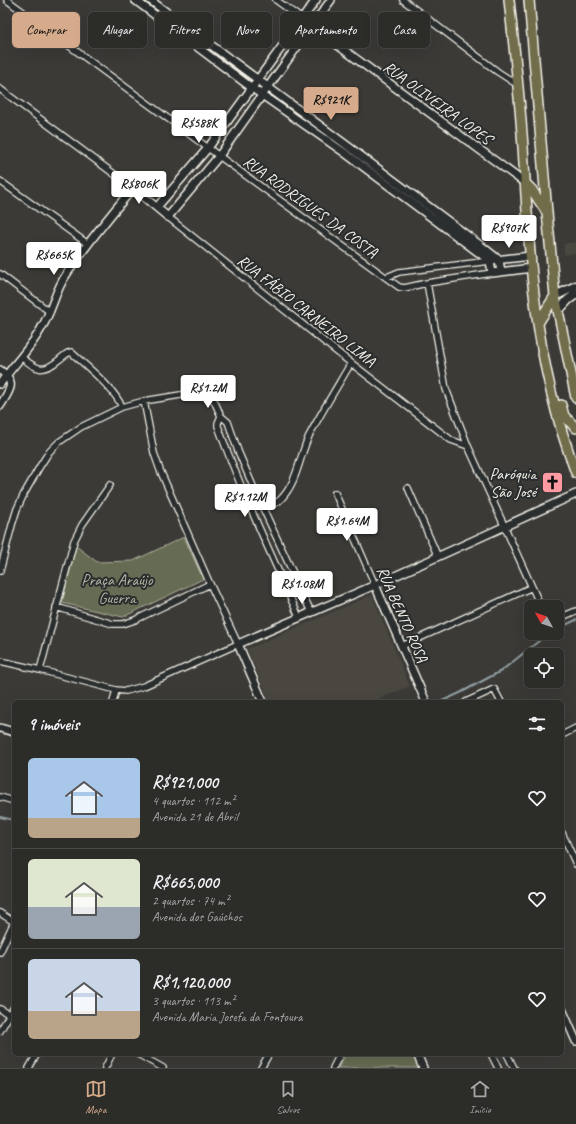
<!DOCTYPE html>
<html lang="pt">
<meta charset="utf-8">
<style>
:root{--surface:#2c2c29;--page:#383835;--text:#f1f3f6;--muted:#a6a7a8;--line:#484846;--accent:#d6ab8b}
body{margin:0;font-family:Caveat,sans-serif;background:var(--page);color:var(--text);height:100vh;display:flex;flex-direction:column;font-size:15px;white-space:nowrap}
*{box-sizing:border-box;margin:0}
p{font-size:13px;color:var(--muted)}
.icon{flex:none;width:22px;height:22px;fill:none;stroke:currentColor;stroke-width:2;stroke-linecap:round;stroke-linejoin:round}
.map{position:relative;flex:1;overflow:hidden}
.side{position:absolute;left:12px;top:700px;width:552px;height:356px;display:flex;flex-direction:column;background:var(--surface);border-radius:6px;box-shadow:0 4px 16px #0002,0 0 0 1px var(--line)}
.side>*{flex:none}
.banner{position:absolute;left:12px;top:12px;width:552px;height:36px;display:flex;gap:8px}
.needle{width:26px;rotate:310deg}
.controls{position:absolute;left:524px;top:600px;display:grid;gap:8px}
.controls a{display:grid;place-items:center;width:40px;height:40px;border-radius:6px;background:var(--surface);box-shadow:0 4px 16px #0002,0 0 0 1px var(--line);font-size:20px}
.price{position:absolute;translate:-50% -34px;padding:0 9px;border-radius:4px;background:#fff;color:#222;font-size:13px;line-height:26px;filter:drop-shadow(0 1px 2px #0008)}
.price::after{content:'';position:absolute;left:50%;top:24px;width:12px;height:9px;margin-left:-6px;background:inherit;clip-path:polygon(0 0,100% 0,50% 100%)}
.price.selected{background:var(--accent);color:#111}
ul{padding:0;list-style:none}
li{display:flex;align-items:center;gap:12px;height:100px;padding:0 16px}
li+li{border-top:1px solid var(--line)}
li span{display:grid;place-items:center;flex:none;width:112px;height:80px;border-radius:6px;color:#555}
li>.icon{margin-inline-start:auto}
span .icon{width:48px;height:48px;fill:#fffc;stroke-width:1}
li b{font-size:17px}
h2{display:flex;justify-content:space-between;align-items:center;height:48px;padding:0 16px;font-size:17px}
.chip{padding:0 14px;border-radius:6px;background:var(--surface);box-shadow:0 4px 16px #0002,0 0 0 1px var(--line);font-size:14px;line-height:36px}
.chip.selected{background:var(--accent);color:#111}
.tabs{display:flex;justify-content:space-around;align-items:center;height:56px;border-top:1px solid var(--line);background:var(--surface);font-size:11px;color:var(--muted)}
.tabs a{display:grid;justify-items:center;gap:2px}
.tabs .selected{color:var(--accent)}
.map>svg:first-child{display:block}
</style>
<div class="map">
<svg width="576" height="1068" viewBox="0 0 576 1068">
<rect width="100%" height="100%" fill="#3b3a37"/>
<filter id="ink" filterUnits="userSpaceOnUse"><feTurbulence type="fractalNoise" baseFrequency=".025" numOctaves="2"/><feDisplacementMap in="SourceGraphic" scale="8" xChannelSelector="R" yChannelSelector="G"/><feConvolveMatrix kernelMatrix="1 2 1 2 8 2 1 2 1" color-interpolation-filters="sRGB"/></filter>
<g filter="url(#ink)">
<path fill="#4a4640" d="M576 242V253L564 255V244Z
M372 595 410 686 372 702H270L247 649Z"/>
<path fill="#666c52" stroke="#adae9d" d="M184 537 203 579 123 617 62 603 76 546 97 562 133 561Z
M346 1054H414L420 1068H338Z"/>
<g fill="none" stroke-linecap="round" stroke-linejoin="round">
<path stroke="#929fa3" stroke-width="2" d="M557 629 576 620
M440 702 460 693 501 671 549 633
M0 817 14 820"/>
<defs>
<path id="minor" d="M7 0 219 156 399 287 404 288 427 283 492 273
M276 0 302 19
M403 0 498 72 518 85
M0 89 133 188
M0 181 88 244
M168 217 351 363 451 440 468 446
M0 274 50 312
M387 277 399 272 490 261
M427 283 446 389 468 446 541 607
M21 357C38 370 42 374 60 359 64 356 66 353 71 352 87 367 114 388 122 407
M221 416 218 423V426C241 491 271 554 299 617
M408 488 438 557
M335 493 375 585
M263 508C269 506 276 504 280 500 298 482 299 457 309 436 322 411 337 387 351 363
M0 571 12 525 17 509 24 494 40 466 49 452 59 442 81 427 122 407 144 401 205 391 211 394 221 416 228 422 238 451 255 491 311 612
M56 607 113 624H123L135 620 210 584
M557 619 576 611
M402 646 532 587
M0 661 40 670 116 690 126 691 144 686 238 644 210 584 160 470 154 453 144 401
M40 670 74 541 82 525 110 485
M113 702 116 690
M466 702 494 689 501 702
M562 735 576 728
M0 797 14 801
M562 833 576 864
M0 913 14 922
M0 952 14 922
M0 1009 14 1017
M0 1031 14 1007
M138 1054 163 1068
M491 1054 498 1068
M507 1054 514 1068
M29 1068 37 1054
M105 1068 112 1054
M261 1068 269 1054
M333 1068 340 1054"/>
<path id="tertiary" d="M135 0 252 88 345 153 490 261
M150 0 349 147 484 248 499 260 501 272
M302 19 525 183
M157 207 208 148 316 0
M495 260 531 256
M490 261 492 273 532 268
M0 370C18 383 9 391 0 406
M0 384C13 365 31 348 42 327 52 311 55 291 66 275 86 244 110 216 133 188L168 217 219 156 268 87 331 0
M375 585 426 702
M263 702 238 644 375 585 576 494
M0 728 14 732
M562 1009 576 1041
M417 1054 423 1068"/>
<path id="secondary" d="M555 296 576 286
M558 311 568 300 576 294"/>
<path id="primary" d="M509 0C515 54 521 109 524 163 527 210 529 256 535 302 542 359 556 420 576 473
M529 0 547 212 555 296 576 398
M525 183 532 190 546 211
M538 323 555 296
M561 405 564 416 576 428"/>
</defs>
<use href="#minor" stroke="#f4f1e8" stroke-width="8"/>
<use href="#tertiary" stroke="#f4f1e8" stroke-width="10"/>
<use href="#secondary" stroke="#f4f1e8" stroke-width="11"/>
<use href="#primary" stroke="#f4f1e8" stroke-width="12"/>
<use href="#minor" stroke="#2a2d2e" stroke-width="5.5"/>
<use href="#tertiary" stroke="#2a2d2e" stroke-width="7"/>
<use href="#secondary" stroke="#2a2d2e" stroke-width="8"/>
<use href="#primary" stroke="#716d4b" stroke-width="9"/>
</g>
</g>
<defs>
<symbol id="church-square" viewBox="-11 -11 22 22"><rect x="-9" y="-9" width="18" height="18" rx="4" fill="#ff9aa2" stroke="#2a2d2e"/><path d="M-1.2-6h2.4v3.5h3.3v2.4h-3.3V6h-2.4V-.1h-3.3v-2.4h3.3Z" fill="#111"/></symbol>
</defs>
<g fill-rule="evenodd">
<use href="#church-square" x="540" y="470" width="25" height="25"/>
</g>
<g text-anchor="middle" stroke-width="4" stroke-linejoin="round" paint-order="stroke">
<g font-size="16" fill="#f4f1e8" stroke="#2a2d2e">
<text transform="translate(438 102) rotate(36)" y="6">RUA OLIVEIRA LOPES</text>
<text transform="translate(311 206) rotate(36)" y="6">RUA RODRIGUES DA COSTA</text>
<text transform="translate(307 310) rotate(38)" y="6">RUA FÁBIO CARNEIRO LIMA</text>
<text transform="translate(403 614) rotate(66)" y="6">RUA BENTO ROSA</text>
</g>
<g font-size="16" fill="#f4f1e8" stroke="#2a2d2e" text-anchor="end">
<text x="536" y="479">Paróquia<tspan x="536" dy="18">São José</tspan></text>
</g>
<g font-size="16" fill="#b4b5a4" stroke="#2a2d2e">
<text x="117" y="585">Praça Araújo<tspan x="117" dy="18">Guerra</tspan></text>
</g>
</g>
</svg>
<div class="controls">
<a><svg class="needle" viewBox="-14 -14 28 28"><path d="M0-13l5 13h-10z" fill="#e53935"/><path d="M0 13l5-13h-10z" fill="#a6a7a8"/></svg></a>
<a><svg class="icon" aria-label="locate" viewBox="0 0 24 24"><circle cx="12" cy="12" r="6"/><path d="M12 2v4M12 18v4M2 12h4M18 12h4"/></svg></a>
</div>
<b class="price selected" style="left:331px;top:121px">R$921K</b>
<b class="price" style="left:199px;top:144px">R$588K</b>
<b class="price" style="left:139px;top:205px">R$806K</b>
<b class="price" style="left:509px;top:249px">R$907K</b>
<b class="price" style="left:54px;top:276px">R$665K</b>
<b class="price" style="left:208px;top:409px">R$1.2M</b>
<b class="price" style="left:245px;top:518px">R$1.12M</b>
<b class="price" style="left:347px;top:542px">R$1.64M</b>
<b class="price" style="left:302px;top:605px">R$1.08M</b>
<div class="banner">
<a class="chip selected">Comprar</a>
<a class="chip">Alugar</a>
<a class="chip">Filtros</a>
<a class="chip">Novo</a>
<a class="chip">Apartamento</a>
<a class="chip">Casa</a>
</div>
<section class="side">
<h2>9 imóveis<svg class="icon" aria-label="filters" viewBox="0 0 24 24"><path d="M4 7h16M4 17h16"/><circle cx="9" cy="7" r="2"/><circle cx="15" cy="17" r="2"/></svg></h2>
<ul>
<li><span style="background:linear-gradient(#a9c7e8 75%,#b9a48a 0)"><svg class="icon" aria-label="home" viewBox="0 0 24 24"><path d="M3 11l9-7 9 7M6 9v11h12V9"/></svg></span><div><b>R$921,000</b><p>4 quartos · 112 m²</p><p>Avenida 21 de Abril</p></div><svg class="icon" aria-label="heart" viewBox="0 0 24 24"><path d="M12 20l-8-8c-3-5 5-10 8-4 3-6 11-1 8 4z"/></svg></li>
<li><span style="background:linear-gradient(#dfe7d0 60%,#9aa5b1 0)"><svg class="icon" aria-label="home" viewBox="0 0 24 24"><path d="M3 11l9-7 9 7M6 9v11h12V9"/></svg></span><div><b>R$665,000</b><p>2 quartos · 74 m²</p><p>Avenida dos Gaúchos</p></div><svg class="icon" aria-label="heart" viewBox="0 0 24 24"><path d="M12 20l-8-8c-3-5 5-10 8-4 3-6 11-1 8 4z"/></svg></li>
<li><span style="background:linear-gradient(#c9d6e8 65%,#b9a48a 0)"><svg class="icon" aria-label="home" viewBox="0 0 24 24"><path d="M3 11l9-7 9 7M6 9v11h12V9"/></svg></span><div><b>R$1,120,000</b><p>3 quartos · 113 m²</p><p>Avenida Maria Josefa da Fontoura</p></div><svg class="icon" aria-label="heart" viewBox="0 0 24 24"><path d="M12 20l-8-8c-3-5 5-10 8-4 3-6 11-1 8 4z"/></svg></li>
</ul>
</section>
</div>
<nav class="tabs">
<a class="selected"><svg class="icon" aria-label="map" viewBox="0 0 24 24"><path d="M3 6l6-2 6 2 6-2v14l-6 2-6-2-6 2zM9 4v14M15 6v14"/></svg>Mapa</a>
<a><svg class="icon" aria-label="saved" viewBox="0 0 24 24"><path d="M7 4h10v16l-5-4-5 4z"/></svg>Salvos</a>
<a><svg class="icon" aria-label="home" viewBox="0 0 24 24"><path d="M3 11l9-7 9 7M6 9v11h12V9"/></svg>Início</a>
</nav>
